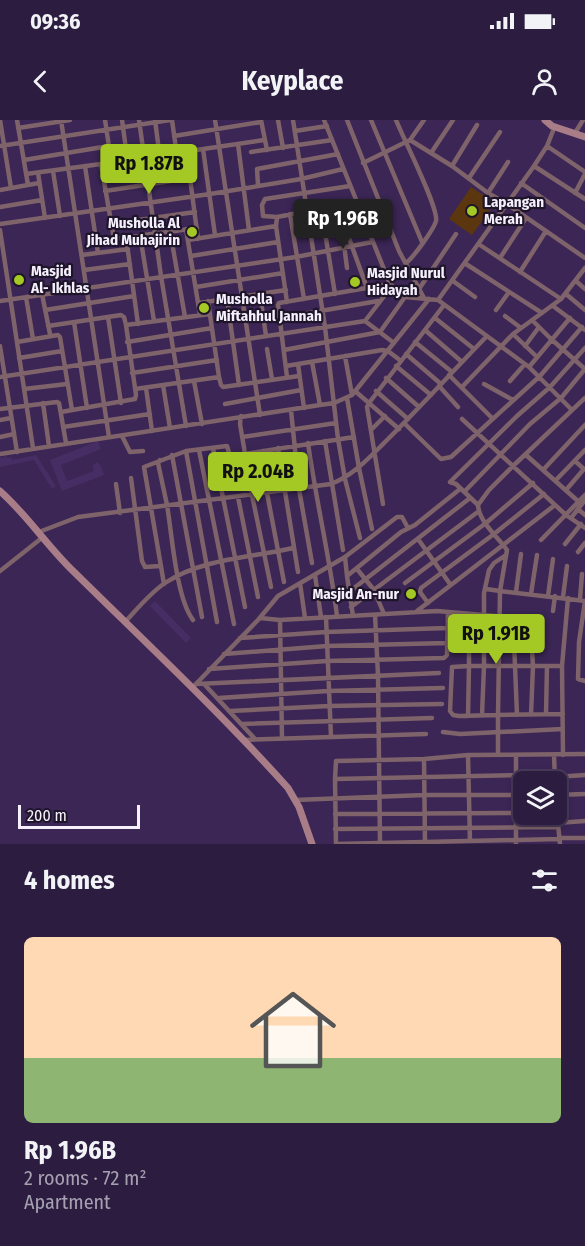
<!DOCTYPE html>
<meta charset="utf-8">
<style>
:root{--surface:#2c1c40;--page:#38294b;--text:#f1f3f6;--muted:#a6a1b1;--line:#483a59;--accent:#a4c824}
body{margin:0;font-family:"Fira Sans Condensed",sans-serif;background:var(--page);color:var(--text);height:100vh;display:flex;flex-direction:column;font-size:22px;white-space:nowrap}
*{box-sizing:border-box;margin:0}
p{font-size:20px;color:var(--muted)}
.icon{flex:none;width:33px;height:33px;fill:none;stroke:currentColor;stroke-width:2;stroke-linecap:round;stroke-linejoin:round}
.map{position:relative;height:724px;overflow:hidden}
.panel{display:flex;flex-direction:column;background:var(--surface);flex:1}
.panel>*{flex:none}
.fabs{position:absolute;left:513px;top:651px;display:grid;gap:12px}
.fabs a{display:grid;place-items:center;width:54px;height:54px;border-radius:9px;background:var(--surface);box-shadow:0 3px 9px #0003,0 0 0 2px var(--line);font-size:30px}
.scale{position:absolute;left:18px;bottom:15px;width:122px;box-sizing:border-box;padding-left:6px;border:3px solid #f5f0fc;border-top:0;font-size:16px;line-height:21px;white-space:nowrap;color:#f5f0fc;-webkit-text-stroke:4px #1e152a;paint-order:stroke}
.price{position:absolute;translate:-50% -51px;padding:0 14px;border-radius:6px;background:var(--accent);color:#111;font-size:20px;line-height:39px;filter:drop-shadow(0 2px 3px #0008)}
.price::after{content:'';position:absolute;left:50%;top:36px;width:18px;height:14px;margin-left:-9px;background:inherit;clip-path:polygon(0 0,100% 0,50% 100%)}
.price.on{background:#222;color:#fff}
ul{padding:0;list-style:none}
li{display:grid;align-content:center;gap:12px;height:318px;padding:0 24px}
li span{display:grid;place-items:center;height:186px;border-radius:9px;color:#555}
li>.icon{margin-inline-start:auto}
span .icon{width:108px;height:108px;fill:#fffc;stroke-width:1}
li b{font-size:26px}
h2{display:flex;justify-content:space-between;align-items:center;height:72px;padding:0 24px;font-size:26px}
.status{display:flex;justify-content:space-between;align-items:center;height:42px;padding:0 30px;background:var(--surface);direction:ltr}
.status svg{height:16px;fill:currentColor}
header{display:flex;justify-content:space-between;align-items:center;height:78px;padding:0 24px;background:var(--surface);font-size:27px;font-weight:700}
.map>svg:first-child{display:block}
</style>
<div class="status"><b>09:36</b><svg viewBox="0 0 49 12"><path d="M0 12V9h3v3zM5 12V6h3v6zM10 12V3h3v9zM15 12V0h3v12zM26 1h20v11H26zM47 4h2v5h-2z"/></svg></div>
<header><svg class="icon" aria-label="back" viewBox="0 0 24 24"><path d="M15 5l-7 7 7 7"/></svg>Keyplace<svg class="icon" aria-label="person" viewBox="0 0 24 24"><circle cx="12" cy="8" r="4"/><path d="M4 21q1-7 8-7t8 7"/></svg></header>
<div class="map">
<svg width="585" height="724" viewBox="0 0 585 724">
<rect width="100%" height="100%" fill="#3b2655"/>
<path fill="#462e64" d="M98 321 101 329 61 345 67 361 94 351 92 346 97 342 101 346 104 355 62 371 50 340Z
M36 335 56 366 52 369 34 340 0 347V338L7 336V338L11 337 12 340Z
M155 481 191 518 186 523 150 486Z"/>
<path fill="#5c360f" d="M471 67 495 83 472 115 449 99Z"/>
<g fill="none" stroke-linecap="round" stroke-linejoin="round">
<path stroke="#7f636a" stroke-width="4.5" d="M0 0 11 68
M17 0 28 65
M61 0 109 317
M105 0 113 53
M122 0 129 51
M139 0 161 156 186 306
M155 0 161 46
M172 0 178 43
M215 0 260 295
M261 0 267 30
M278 0 283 28
M293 0 325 207 338 319 345 359 360 418
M324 0 390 164 405 177 438 180 529 247 572 290
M347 0 399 131 424 178
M371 0 422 122
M396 0C403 18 439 88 436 101 434 109 413 138 406 143
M18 8 70 0
M295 11 327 6
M575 13 583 0
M174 16 261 2
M410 20 452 46 488 73 507 84 585 138
M238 24 249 110
M0 26 170 0
M547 26 585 52
M203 29 215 115
M251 32 332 20
M176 33 264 20
M431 33 453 0
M24 40 109 26
M363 43 410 20 424 0
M85 46 98 133
M452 46 477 5
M534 46 585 79
M53 51 60 96
M38 53 45 98
M26 54 101 44 114 119 197 108
M103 55 188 43 198 119
M469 58 500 12
M521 63 585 108
M258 65 257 49 338 34
M350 66 265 79 262 85 263 96 277 97 356 82
M0 70 39 63
M105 71 190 58
M488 73 508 42
M575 73 585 54
M337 85 367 168
M0 87 42 80
M321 88 335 174
M290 94 304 179
M277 97 276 106 287 182
M341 101 347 148
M0 104 210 74 301 59 343 49
M111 104 195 92
M186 109 200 195
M0 110 33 328
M170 111 185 197
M140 115 154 201
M126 117 138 204
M188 120 276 106
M480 125 561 179
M82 135 128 129
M191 136 278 122
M500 138 526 98
M466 144 542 193
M84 150 130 144
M520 152 546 111
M453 161 475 177
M576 161 585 169
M196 167 283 153
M419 169 456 114
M42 174 50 214 52 216 58 215 60 217 72 290
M260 174 266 216
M566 174 585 190
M26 177 33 219
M227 179 239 265
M438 180 534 46 547 26 555 6
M0 181 296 137 372 122
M199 183 286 170
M553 186 585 210
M45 190 134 176
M496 190 509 172
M505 196 521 208
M108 197 121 283
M280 198 378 181
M435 198 474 229
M532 200 551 219 585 249
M365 201 392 166
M74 202 87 288
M126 205 210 194
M48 206 121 195 124 197 126 205 136 275 135 279 61 292
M425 210 462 242
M513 214 537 237
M17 222 52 216
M127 222 212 208
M415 222 452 252
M0 226 17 332
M525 226 539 207
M267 229 272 259
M284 230 380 212 405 177
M406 234 441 264
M345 236 352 275
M19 238 62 231
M312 242 320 285
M298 244 304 288
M286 246 382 230 388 231 401 241
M396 246 431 275
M529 247 570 198
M132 253 217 240
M449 255 492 298
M0 257 365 201 394 223
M219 257 221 265 223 267 299 256
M287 257 278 185 279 183 390 164
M386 258 419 287
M194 261 202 304
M510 261 524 245
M484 264 513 280
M163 265 170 308
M439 266 458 287
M462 267 513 214 561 179 585 148
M146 268 152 311
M24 269 67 264
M135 269 219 257 208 181
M355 271 399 309
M376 271 408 299
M347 278 359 348 372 409
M585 278 513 346 489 370 478 385C479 402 498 417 507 430L500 471 585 481
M43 283 49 326
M225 284 301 270
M0 289 57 282 59 283 66 323
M291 290 299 369 312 443
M241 296 240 304 252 375 271 467
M462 299 566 395 585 408
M0 300 11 298
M404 303 441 339 451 337 540 256 582 207
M63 307 150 294
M371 310 385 296
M122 316 130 332 143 331
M0 317 14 314
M242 317 336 303
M325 321 343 430
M308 323C316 381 330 438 337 496
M213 328 245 487
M278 328 298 452
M199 330 234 504
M186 331 217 502
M263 331 267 373 284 462
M0 334 320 285 334 283 352 275 429 179
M245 334 354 317
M172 335 202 497
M526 335 579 382
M160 340 158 343C161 357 164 371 167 385 172 414 176 478 193 500
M543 350 585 305
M131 358 142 441 145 447 160 446
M555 361 585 330
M116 364 120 393
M566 370 584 349 575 341
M465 371 530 304 561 278 585 249
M238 377 258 477
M383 384 367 287 369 283 444 185
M478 385 456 364 450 362 517 296 550 267 585 228
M578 389 585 395
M571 398 585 380
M39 412 78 397 331 364C354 355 370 337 388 319 422 285 454 250 487 216
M418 419 450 464
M541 420 585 375
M565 424 581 404
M578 432 585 423
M345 437 347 456
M357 449 374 470 384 494
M0 451 43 417
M315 455 321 497
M300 463 305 498
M405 463 486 403 533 363
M164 464 144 347 186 331 227 326 235 353 248 351
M349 472 470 378
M516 472 521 434
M531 474 537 435
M548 476 553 439
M563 477 567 446
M580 479 582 454
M585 481 579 522 578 559 585 561
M428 483 420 472 421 468 494 414 544 374
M351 487 479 391
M417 491 555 385
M553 491 555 476
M469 494V546L452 547 450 591 453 595 459 596 498 595 500 471 486 469
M375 495 378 555 380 724
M353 496 347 456 401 412 415 405 460 369
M326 497 331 617
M513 497 517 595
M260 498 280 500 437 491 530 499 533 546 531 595
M280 500 282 618
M125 502C138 488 150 473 165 463 203 438 251 438 293 428
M240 518 326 512 447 508
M224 534 327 526 447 523
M209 549 327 541 444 538 447 535 448 492
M196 564 439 553
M205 565 255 619
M192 568 258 500 278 476 345 437 397 397H402L408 408
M219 578 328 571 443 568
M230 591 329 586 442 584
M546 594 547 546
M482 595 484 546V473L489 450 494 443 506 435
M468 596 469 546H562
M242 604 432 598
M443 612 460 614 563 609
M242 620 426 614
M468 635 470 721
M498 635V595L563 594
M554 635 555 662
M563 635 562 546 568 478
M424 639 425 723
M555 657 585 655
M335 659 516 655
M556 675 585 674
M295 680 424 675H524
M556 684 560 724
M335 694 524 693
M557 703 585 701
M335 709 557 707
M559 718H585
M336 724 335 659 336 641 424 639 468 635 585 634
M336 724 559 719
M516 724V636"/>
<path stroke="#a97d88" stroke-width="7" d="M545 0 552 6 585 17
M0 371C26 394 45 423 70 448 143 520 219 591 288 668L299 687 312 724"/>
</g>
<g fill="#a4c824" stroke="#1e152a" stroke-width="2">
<circle cx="472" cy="91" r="6"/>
<circle cx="192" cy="112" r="6"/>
<circle cx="19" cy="160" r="6"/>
<circle cx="355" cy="162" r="6"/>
<circle cx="204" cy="188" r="6"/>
<circle cx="411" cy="474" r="6"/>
</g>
<g text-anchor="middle" stroke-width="4.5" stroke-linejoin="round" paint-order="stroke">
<g font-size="15" font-weight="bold" fill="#f5f0fc" stroke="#1e152a" text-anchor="start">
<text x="484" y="87">Lapangan<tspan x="484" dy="17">Merah</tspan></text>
<text x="180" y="108" text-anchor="end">Musholla Al<tspan x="180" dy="17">Jihad Muhajirin</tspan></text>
<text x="31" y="156">Masjid<tspan x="31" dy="17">Al- Ikhlas</tspan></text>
<text x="367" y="158">Masjid Nurul<tspan x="367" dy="17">Hidayah</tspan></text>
<text x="216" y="184">Musholla<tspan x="216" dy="17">Miftahhul Jannah</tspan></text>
<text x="399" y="479" text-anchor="end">Masjid An-nur</text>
</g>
</g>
</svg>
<div class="fabs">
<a><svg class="icon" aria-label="layers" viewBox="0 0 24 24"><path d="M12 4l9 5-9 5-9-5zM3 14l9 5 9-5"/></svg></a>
</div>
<div class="scale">200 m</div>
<b class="price" style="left:149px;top:75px">Rp 1.87B</b>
<b class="price on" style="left:343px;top:130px">Rp 1.96B</b>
<b class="price" style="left:258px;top:383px">Rp 2.04B</b>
<b class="price" style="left:496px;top:545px">Rp 1.91B</b>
</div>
<section class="panel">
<h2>4 homes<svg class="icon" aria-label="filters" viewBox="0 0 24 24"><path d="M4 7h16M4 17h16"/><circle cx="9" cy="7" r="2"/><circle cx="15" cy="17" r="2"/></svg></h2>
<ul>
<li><span style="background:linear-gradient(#ffd9b3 65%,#8fb573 0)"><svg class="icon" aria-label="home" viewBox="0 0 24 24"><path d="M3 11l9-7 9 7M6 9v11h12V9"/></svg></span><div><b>Rp 1.96B</b><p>2 rooms · 72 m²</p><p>Apartment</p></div></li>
</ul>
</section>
